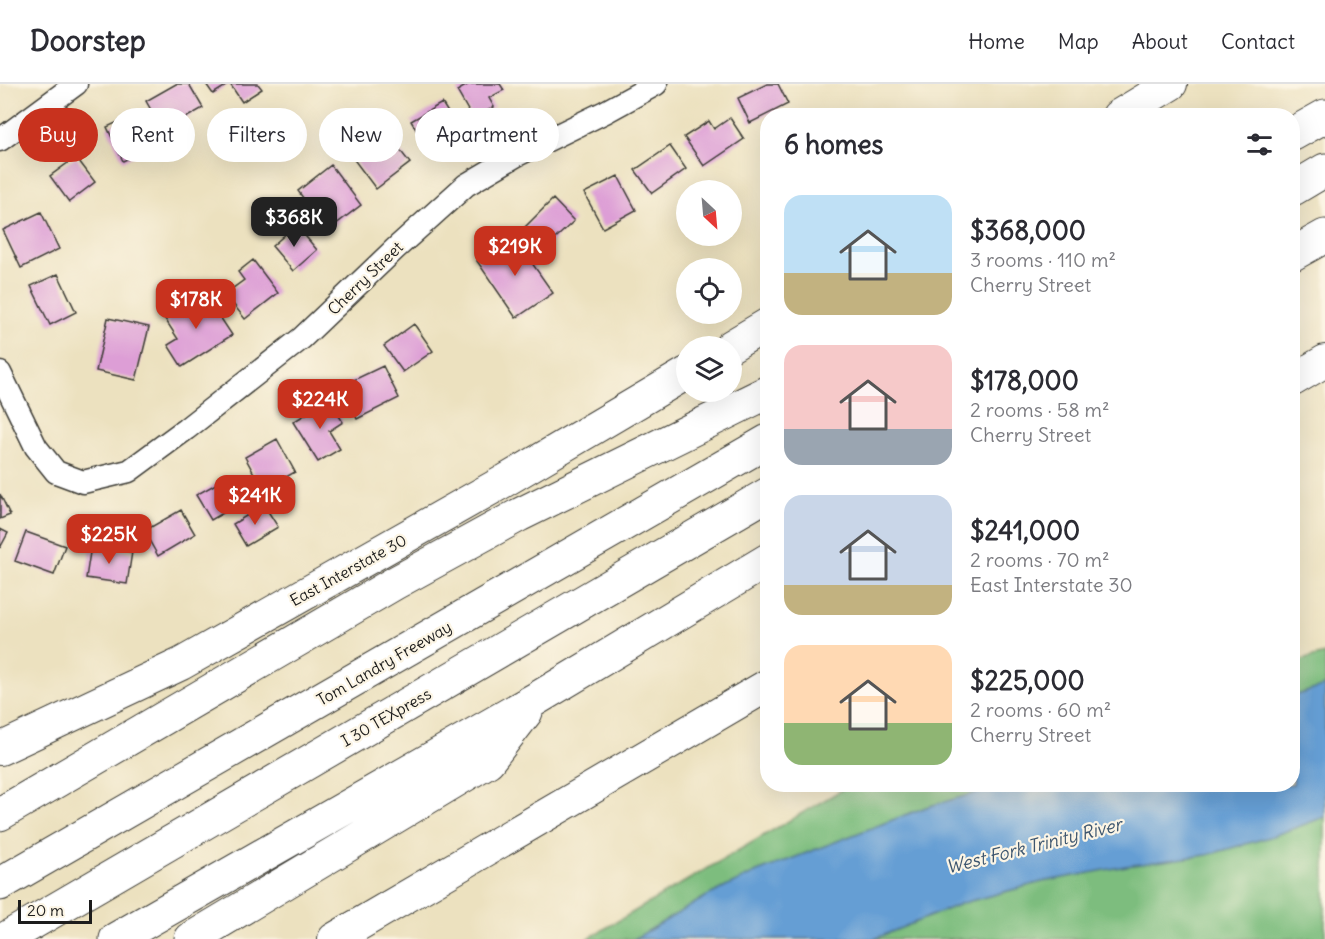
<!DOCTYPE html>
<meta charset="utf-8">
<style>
:root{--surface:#fff;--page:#f2f2f3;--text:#2b2b33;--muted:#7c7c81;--line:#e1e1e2;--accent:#c8321e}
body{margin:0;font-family:Delius,sans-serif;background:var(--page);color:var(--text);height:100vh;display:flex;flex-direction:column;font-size:22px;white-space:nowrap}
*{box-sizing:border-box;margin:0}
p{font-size:20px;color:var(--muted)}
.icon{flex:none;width:33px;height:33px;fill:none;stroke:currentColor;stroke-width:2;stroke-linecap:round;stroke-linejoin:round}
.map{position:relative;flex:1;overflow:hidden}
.drawer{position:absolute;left:760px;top:24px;width:540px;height:684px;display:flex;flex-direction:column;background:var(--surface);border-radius:24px;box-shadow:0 6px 24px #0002}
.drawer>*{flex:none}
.hud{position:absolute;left:18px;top:24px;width:570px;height:54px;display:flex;gap:12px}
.needle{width:39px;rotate:154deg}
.tools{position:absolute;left:676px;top:96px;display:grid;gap:12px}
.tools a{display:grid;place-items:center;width:66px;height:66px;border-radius:50%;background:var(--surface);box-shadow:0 6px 24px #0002;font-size:30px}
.scale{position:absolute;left:18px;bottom:15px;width:74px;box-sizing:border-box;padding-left:6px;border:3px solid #1c1c1c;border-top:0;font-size:16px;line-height:21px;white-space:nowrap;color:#1c1c1c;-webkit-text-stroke:4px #fcf5e5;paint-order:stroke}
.price{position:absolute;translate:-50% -51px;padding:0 14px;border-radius:12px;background:var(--accent);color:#fff;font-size:20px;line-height:39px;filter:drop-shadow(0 2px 3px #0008)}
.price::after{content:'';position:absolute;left:50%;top:36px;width:18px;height:14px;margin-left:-9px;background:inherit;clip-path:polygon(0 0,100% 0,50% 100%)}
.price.active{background:#222;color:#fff}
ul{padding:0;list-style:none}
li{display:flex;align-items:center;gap:18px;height:150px;padding:0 24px}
li span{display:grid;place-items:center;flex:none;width:168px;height:120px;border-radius:18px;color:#555}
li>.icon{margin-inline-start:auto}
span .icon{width:72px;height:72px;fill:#fffc;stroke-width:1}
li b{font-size:26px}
h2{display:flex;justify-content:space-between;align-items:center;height:72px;padding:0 24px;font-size:26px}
.chip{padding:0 21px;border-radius:27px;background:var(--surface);box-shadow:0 6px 24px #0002;font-size:21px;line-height:54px}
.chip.active{background:var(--accent);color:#fff}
header{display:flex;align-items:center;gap:36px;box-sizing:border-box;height:84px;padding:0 30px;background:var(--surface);border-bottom:2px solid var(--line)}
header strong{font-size:28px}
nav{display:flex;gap:33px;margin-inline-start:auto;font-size:21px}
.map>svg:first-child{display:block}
</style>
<header>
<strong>Doorstep</strong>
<nav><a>Home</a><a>Map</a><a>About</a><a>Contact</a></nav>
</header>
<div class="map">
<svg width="1325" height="855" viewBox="0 0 1325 855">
<rect width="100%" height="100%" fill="#fcf5e5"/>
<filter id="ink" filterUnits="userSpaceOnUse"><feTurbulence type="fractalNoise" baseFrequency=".0167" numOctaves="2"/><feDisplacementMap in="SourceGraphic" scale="12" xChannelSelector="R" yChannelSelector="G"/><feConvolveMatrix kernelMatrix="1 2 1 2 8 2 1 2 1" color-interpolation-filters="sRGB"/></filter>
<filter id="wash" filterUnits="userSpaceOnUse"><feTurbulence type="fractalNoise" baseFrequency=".008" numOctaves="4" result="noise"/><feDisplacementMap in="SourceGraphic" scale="24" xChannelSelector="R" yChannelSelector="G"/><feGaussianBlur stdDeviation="1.35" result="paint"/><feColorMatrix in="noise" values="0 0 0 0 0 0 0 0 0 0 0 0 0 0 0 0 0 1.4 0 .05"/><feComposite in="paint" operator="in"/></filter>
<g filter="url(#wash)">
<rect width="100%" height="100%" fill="#ece1bf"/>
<path fill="#7dbd7e" stroke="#4c6c4d" stroke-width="1.5" d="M1325 570V855H587L850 701 1293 700V578Z"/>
<path fill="#659ed4" stroke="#405d78" stroke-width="1.5" d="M1325 602V733L1270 753 1207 771 1126 782 1042 798 963 819 874 855H634L707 812 757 788 926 723 1004 701 1293 700V612Z"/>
<g id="blocks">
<path fill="#dd9ed6" d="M176 0H189L203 24 163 47 146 17Z
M206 0H229L213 10Z
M230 0H258L262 5 242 18Z
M469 0H500L504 6 489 14 494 23 473 35 457 7Z
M767 0H778L788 20 750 39 738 14Z
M442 19 459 46 427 64 411 37Z
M133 31 150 64 123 77 107 43Z
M730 34 744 55 704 82 684 53 709 37 714 45Z
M376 35 410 79 376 105 343 61Z
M670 62 686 85 652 109 635 86Z
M76 73 95 98 69 118 50 92Z
M331 81 361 121 327 147 298 107Z
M618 92 636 126 603 144 584 109Z
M553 115 574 137 543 166 523 145Z
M41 128 59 165 21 184 3 146Z
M296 141 317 166 293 187 272 162Z
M513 152 553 209 516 234 477 177Z
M253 176 278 209 245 235 225 210 244 196 238 188Z
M58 190 76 228 50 241 31 202Z
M205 210 232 251 182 283 168 261 178 255 165 235Z
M108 234 149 243 136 296 96 287Z
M414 240 433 267 403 288 384 262Z
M383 282 399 314 357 335 341 302Z
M329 316 343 338 329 347 340 365 318 378 293 338Z
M277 355 295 388 263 406 245 373Z
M232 391 246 416 211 436 196 411Z
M0 410 10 431 0 435Z
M264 421 278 443 246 462 233 440Z
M181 426 195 450 158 472 144 447Z
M0 445 8 449 0 464Z
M26 448 65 462 54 491 15 477Z
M91 462 132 468 127 500 86 494Z"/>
</g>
</g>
<g filter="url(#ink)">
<use href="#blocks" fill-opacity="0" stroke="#3b3a34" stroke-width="1.5"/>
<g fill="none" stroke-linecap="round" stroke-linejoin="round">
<defs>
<path id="minor" d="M0 56 76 0
M0 289 36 363 56 388 83 398 129 387 186 345 302 254 395 165 466 101 517 71 605 28 656 0"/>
<path id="secondary" d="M1118 32 1171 0
M731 262 768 240
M1293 296 1325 277
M0 665 181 580 501 399 687 289
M334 855 768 601"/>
<path id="motorway" d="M1293 50 1325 32
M1293 105 1325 86
M1293 170 1325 152
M0 730 395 499 519 431 768 308
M0 800 768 357
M5 855 768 410
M116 855 536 615 768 476
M191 855 488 677 526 628"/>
</defs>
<use href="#minor" stroke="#3b3a34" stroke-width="25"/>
<use href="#secondary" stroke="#3b3a34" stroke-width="34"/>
<use href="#motorway" stroke="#3b3a34" stroke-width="35"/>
<use href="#minor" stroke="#fff" stroke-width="22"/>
<use href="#secondary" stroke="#fff" stroke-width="32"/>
<use href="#motorway" stroke="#fff" stroke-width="33"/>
</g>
</g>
<g text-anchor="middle" stroke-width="4.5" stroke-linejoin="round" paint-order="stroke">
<g font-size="16" fill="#1c1c1c" stroke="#fcf5e5">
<text transform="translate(365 194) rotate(-44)" y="6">Cherry Street</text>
<text transform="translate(348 486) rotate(-29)" y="6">East Interstate 30</text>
<text transform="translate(384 579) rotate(-30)" y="6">Tom Landry Freeway</text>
<text transform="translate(386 633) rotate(-30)" y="6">I 30 TEXpress</text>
</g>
<g font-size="18" font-style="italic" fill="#3d566f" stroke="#fcf5e5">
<text transform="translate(1034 762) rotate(-14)" y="6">West Fork Trinity River</text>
</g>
</g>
</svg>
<div class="tools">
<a><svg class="needle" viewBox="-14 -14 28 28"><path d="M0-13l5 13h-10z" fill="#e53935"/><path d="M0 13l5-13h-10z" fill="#7c7c81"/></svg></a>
<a><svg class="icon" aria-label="locate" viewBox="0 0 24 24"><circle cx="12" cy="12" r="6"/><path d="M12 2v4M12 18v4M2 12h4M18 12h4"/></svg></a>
<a><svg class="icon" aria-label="layers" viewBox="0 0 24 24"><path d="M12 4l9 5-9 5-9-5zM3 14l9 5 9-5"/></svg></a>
</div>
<div class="scale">20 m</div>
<b class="price active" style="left:294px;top:164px">$368K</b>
<b class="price" style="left:515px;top:193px">$219K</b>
<b class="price" style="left:196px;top:246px">$178K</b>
<b class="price" style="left:320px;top:346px">$224K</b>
<b class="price" style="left:255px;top:442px">$241K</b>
<b class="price" style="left:109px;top:481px">$225K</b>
<div class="hud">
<a class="chip active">Buy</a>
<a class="chip">Rent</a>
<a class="chip">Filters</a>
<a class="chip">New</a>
<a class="chip">Apartment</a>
</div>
<section class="drawer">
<h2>6 homes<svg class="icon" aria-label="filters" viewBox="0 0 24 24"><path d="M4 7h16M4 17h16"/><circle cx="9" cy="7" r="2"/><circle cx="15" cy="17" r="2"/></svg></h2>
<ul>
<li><span style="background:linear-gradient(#bfe0f5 65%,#c2b280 0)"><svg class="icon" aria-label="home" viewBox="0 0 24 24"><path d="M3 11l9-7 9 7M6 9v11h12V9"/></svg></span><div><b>$368,000</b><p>3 rooms · 110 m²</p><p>Cherry Street</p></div></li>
<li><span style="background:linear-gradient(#f6c9c9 70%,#9aa5b1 0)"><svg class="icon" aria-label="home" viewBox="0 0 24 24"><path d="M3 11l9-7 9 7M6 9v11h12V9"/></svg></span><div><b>$178,000</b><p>2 rooms · 58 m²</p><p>Cherry Street</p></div></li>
<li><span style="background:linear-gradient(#c9d6e8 75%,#c2b280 0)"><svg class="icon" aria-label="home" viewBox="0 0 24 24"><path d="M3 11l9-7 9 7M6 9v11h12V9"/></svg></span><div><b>$241,000</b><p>2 rooms · 70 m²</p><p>East Interstate 30</p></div></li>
<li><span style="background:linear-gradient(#ffd9b3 65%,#8fb573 0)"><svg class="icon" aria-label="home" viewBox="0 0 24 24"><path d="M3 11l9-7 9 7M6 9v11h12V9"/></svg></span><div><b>$225,000</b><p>2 rooms · 60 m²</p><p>Cherry Street</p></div></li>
</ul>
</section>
</div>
